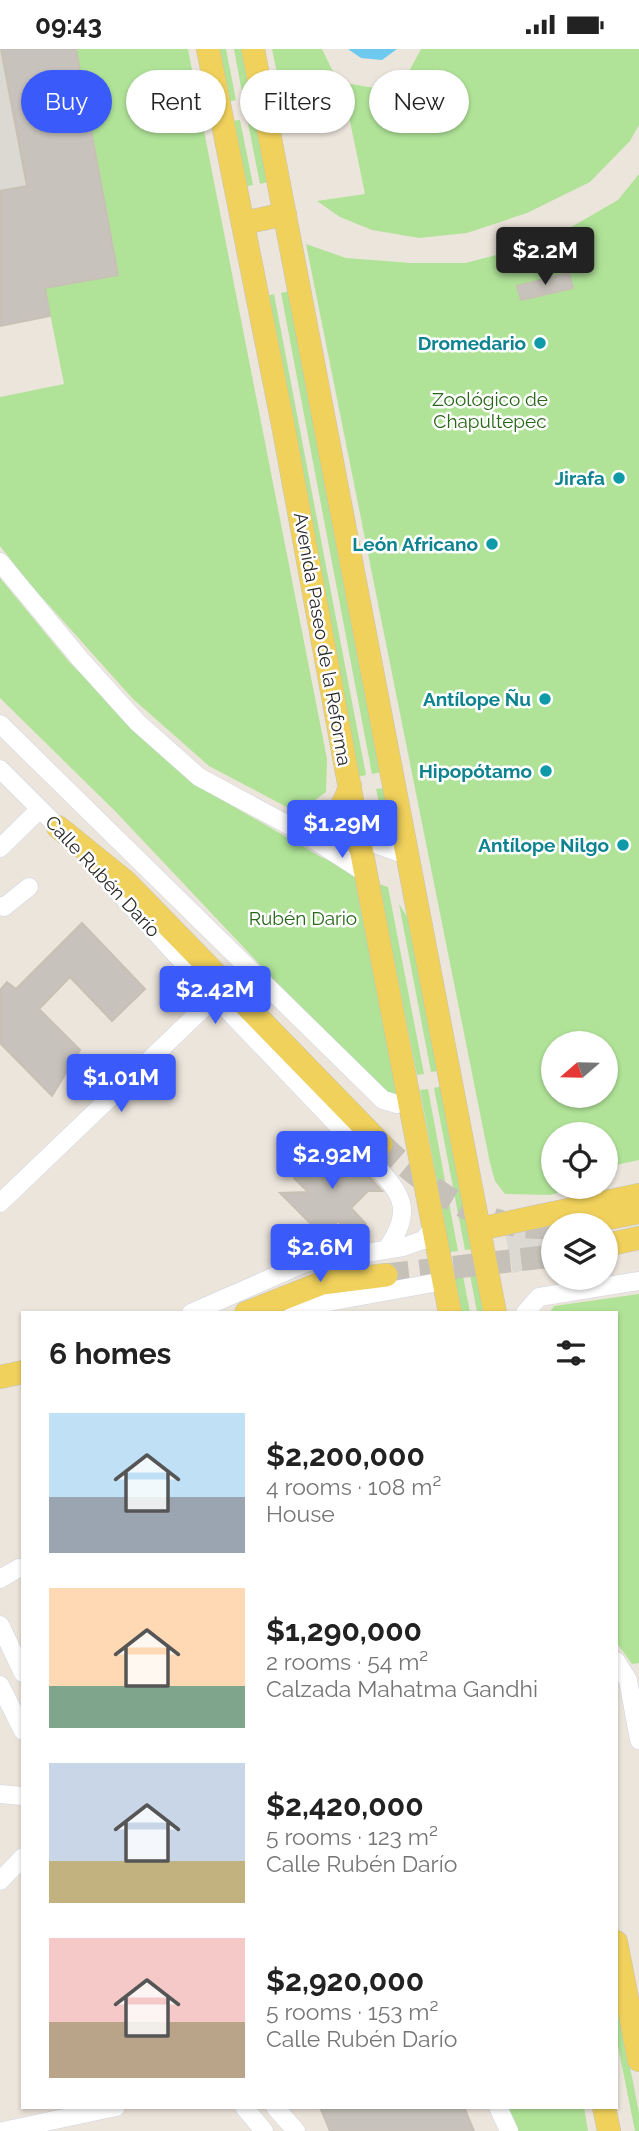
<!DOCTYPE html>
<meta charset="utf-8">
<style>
:root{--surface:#fff;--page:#f2f2f2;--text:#222;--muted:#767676;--accent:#3b5afa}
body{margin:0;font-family:Raleway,sans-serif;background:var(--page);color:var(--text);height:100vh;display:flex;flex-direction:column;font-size:26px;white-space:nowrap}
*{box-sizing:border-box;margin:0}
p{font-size:23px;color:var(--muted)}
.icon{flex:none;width:38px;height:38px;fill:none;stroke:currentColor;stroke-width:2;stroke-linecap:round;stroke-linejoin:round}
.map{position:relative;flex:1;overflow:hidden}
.panel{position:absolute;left:21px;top:1262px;width:597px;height:798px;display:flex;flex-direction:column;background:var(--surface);border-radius:0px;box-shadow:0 2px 5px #0004}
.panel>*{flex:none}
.hud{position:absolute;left:21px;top:21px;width:598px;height:63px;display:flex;gap:14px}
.needle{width:46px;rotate:250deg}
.buttons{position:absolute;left:541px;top:982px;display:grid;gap:14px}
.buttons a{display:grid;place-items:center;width:77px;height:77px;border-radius:50%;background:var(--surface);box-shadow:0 2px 5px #0004;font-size:35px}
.price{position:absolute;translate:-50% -60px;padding:0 16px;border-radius:7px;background:var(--accent);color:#fff;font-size:23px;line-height:46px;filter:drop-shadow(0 2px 4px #0008)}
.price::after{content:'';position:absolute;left:50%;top:42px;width:21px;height:16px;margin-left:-10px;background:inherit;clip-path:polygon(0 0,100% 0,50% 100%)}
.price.current{background:#222;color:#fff}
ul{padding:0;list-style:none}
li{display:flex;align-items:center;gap:21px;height:175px;padding:0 28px}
li span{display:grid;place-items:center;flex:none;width:196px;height:140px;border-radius:0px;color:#555}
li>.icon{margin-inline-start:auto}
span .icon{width:84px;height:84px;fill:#fffc;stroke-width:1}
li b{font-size:30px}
h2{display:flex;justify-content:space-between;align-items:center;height:84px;padding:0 28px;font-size:30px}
.tag{padding:0 24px;border-radius:32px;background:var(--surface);box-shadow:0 2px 5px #0004;font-size:24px;line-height:63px}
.tag.current{background:var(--accent);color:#fff}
.status{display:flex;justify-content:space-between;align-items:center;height:49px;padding:0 35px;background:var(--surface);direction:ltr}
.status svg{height:19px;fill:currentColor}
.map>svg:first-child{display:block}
</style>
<div class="status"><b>09:43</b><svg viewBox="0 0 49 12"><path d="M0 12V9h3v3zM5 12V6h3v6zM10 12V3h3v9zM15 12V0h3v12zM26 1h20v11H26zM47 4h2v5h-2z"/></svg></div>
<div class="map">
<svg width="639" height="2082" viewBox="0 0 639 2082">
<rect width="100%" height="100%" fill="#ece5dc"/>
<path fill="#b0e398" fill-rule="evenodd" d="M76 0H188L327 710 326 743 298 764 209 717 133 650 29 534 0 497V348L64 335 45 239 118 225Z
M217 0H226L236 51 227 53Z
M234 0H242L251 48 243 49Z
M272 0H322L338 33 375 39 408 24 421 0H639V76L630 92 590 133 527 164 467 184 419 189 372 181 340 168 317 152 365 145 347 58 286 67Z
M255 67 268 133 260 135 247 69Z
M240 71 253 136 244 138 231 72Z
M639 125V1111L606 1118V1085H553V1138H581L550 1146 505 1145 495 1132 490 1114 306 195 346 209 411 214H465L516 201 566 181 618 151ZM553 994H606V1046H553Z
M289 242 381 723 372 725 281 244Z
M274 245 366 726 358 728 267 247Z
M0 529 70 614 191 733 321 808 358 825 405 1042 392 1048 379 1042 116 763 0 649Z
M384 739 396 796 387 791 376 740Z
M379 835 388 838 424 1025 417 1026Z
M399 855 409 871 439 1022 431 1023Z
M442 1037 473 1200 465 1201 434 1039Z
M428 1040 458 1202 450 1203 420 1041Z
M475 1214 484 1263H477L468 1215Z
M461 1217 470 1263H461L453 1218Z
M639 1245V1614L632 1615 616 1593V1264L550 1263 554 1257Z
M616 1946 639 2064V2082H635L616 1987Z
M499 2058H584L588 2082H510Z"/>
<path fill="#dcd8d2" d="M0 0 27 137 0 142Z
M557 1174V1176H553V1215L513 1224 505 1184Z"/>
<path fill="#6ec9ee" d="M348 0H397L382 11 361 9Z"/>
<path fill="#c7c2bb" stroke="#c7c1b5" stroke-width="2" d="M1 0H76L118 226 45 239 50 267 0 277V142L27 137Z
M569 224 573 239 521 251 517 237Z
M82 874 145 940 112 972 70 928 39 960 80 1001 52 1047 0 994V941L7 933 16 940Z
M338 1093 382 1142H368L351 1159 366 1175 354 1188 338 1172 323 1187 280 1144 308 1143 294 1129 325 1100 328 1103Z
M320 2058H464L474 2082H330Z"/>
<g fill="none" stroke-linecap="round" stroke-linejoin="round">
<path stroke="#c5c0b8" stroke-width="23" stroke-dasharray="23 11" stroke-linecap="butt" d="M381 1095C421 1132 465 1168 520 1177 531 1179 542 1178 553 1179
M386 1226 553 1207"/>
<defs>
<path id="minor" d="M0 513 81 611 137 673 199 728 303 784 367 825
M0 675 383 1051 397 1055 411 1052
M0 720 67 787
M307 784 359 789 406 806
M0 799 40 760
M95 818 215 948 368 1108C399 1143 417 1157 386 1201
M0 857 4 858 29 838
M0 1154 215 948
M191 1264 305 1214 403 1198 423 1191 434 1178
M293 1264 323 1254 444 1232
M525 1264 539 1248 639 1232
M0 1530 19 1519
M0 1576 23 1624
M616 1612 628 1631 639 1691
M0 1636 23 1682
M0 1745 22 1747
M0 1832 23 1808
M244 2058 264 2082
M275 2058 296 2082
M498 2058 509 2082
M3 2082 116 2058"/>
<path id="major" d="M208 0 283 376 359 789 450 1264
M253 0 495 1264
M244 174 285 165
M58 778 126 833 381 1095
M303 784C329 773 342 765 350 737
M574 1176 639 1163
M479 1180 639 1146
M606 1196 639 1189
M246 1264 322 1234 386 1226
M0 1328 23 1323
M616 1893 639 2011
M604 2058 609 2082"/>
</defs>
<use href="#minor" stroke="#d1d4e3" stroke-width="19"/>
<use href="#major" stroke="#c3c3c3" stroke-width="24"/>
<use href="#minor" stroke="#fff" stroke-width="18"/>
<use href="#major" stroke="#f0d15c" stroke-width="23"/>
</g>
<g fill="#0f9aa8" stroke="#fff" stroke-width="2.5">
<circle cx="540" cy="294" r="7"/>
<circle cx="619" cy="429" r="7"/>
<circle cx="492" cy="495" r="7"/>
<circle cx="545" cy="650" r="7"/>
<circle cx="546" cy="722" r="7"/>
<circle cx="623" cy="796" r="7"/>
</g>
<g text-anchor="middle" stroke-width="5" stroke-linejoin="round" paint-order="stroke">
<g font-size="19" font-weight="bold" fill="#0d838f" stroke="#fff" text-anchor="end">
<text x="526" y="301">Dromedario</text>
<text x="605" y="436">Jirafa</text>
<text x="478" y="502">León Africano</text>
<text x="531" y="657">Antílope Ñu</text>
<text x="532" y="729">Hipopótamo</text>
<text x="609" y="803">Antílope Nilgo</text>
</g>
<g font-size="19" fill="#28671a" stroke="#fff">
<text x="490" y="357">Zoológico de<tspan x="490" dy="22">Chapultepec</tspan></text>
<text x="303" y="876">Rubén Dario</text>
</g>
<g font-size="19" fill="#2a2a2a" stroke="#fff">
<text transform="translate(323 590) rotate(80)" y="7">Avenida Paseo de la Reforma</text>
<text transform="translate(103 827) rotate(47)" y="7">Calle Rubén Darío</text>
</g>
</g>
</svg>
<div class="buttons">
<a><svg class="needle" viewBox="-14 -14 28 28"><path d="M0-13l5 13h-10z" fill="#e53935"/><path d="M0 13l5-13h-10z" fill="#767676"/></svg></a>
<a><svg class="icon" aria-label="locate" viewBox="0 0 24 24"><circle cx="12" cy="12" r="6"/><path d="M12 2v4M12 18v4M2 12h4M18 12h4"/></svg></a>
<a><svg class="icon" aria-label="layers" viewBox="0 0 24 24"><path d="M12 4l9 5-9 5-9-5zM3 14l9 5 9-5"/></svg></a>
</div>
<b class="price current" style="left:545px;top:238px">$2.2M</b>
<b class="price" style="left:342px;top:811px">$1.29M</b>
<b class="price" style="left:215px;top:977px">$2.42M</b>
<b class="price" style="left:121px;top:1065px">$1.01M</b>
<b class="price" style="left:332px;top:1142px">$2.92M</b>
<b class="price" style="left:320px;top:1235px">$2.6M</b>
<div class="hud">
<a class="tag current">Buy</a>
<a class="tag">Rent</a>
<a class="tag">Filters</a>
<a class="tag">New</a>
</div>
<section class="panel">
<h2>6 homes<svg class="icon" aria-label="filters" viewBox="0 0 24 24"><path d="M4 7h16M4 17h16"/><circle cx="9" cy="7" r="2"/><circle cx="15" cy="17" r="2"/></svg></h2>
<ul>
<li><span style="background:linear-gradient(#bfe0f5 60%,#9aa5b1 0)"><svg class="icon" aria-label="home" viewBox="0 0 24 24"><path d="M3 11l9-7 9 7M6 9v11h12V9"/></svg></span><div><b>$2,200,000</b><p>4 rooms · 108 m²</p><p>House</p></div></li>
<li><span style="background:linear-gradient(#ffd9b3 70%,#7fa58c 0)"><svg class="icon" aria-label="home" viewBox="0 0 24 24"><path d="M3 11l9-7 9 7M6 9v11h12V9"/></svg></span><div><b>$1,290,000</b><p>2 rooms · 54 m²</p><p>Calzada Mahatma Gandhi</p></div></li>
<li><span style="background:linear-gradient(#c9d6e8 70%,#c2b280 0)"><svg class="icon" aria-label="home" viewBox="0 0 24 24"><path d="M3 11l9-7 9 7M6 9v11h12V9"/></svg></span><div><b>$2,420,000</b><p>5 rooms · 123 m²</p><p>Calle Rubén Darío</p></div></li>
<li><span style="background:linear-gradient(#f6c9c9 60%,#b9a48a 0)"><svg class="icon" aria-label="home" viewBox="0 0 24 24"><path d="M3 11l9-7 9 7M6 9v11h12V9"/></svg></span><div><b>$2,920,000</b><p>5 rooms · 153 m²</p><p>Calle Rubén Darío</p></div></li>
</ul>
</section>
</div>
